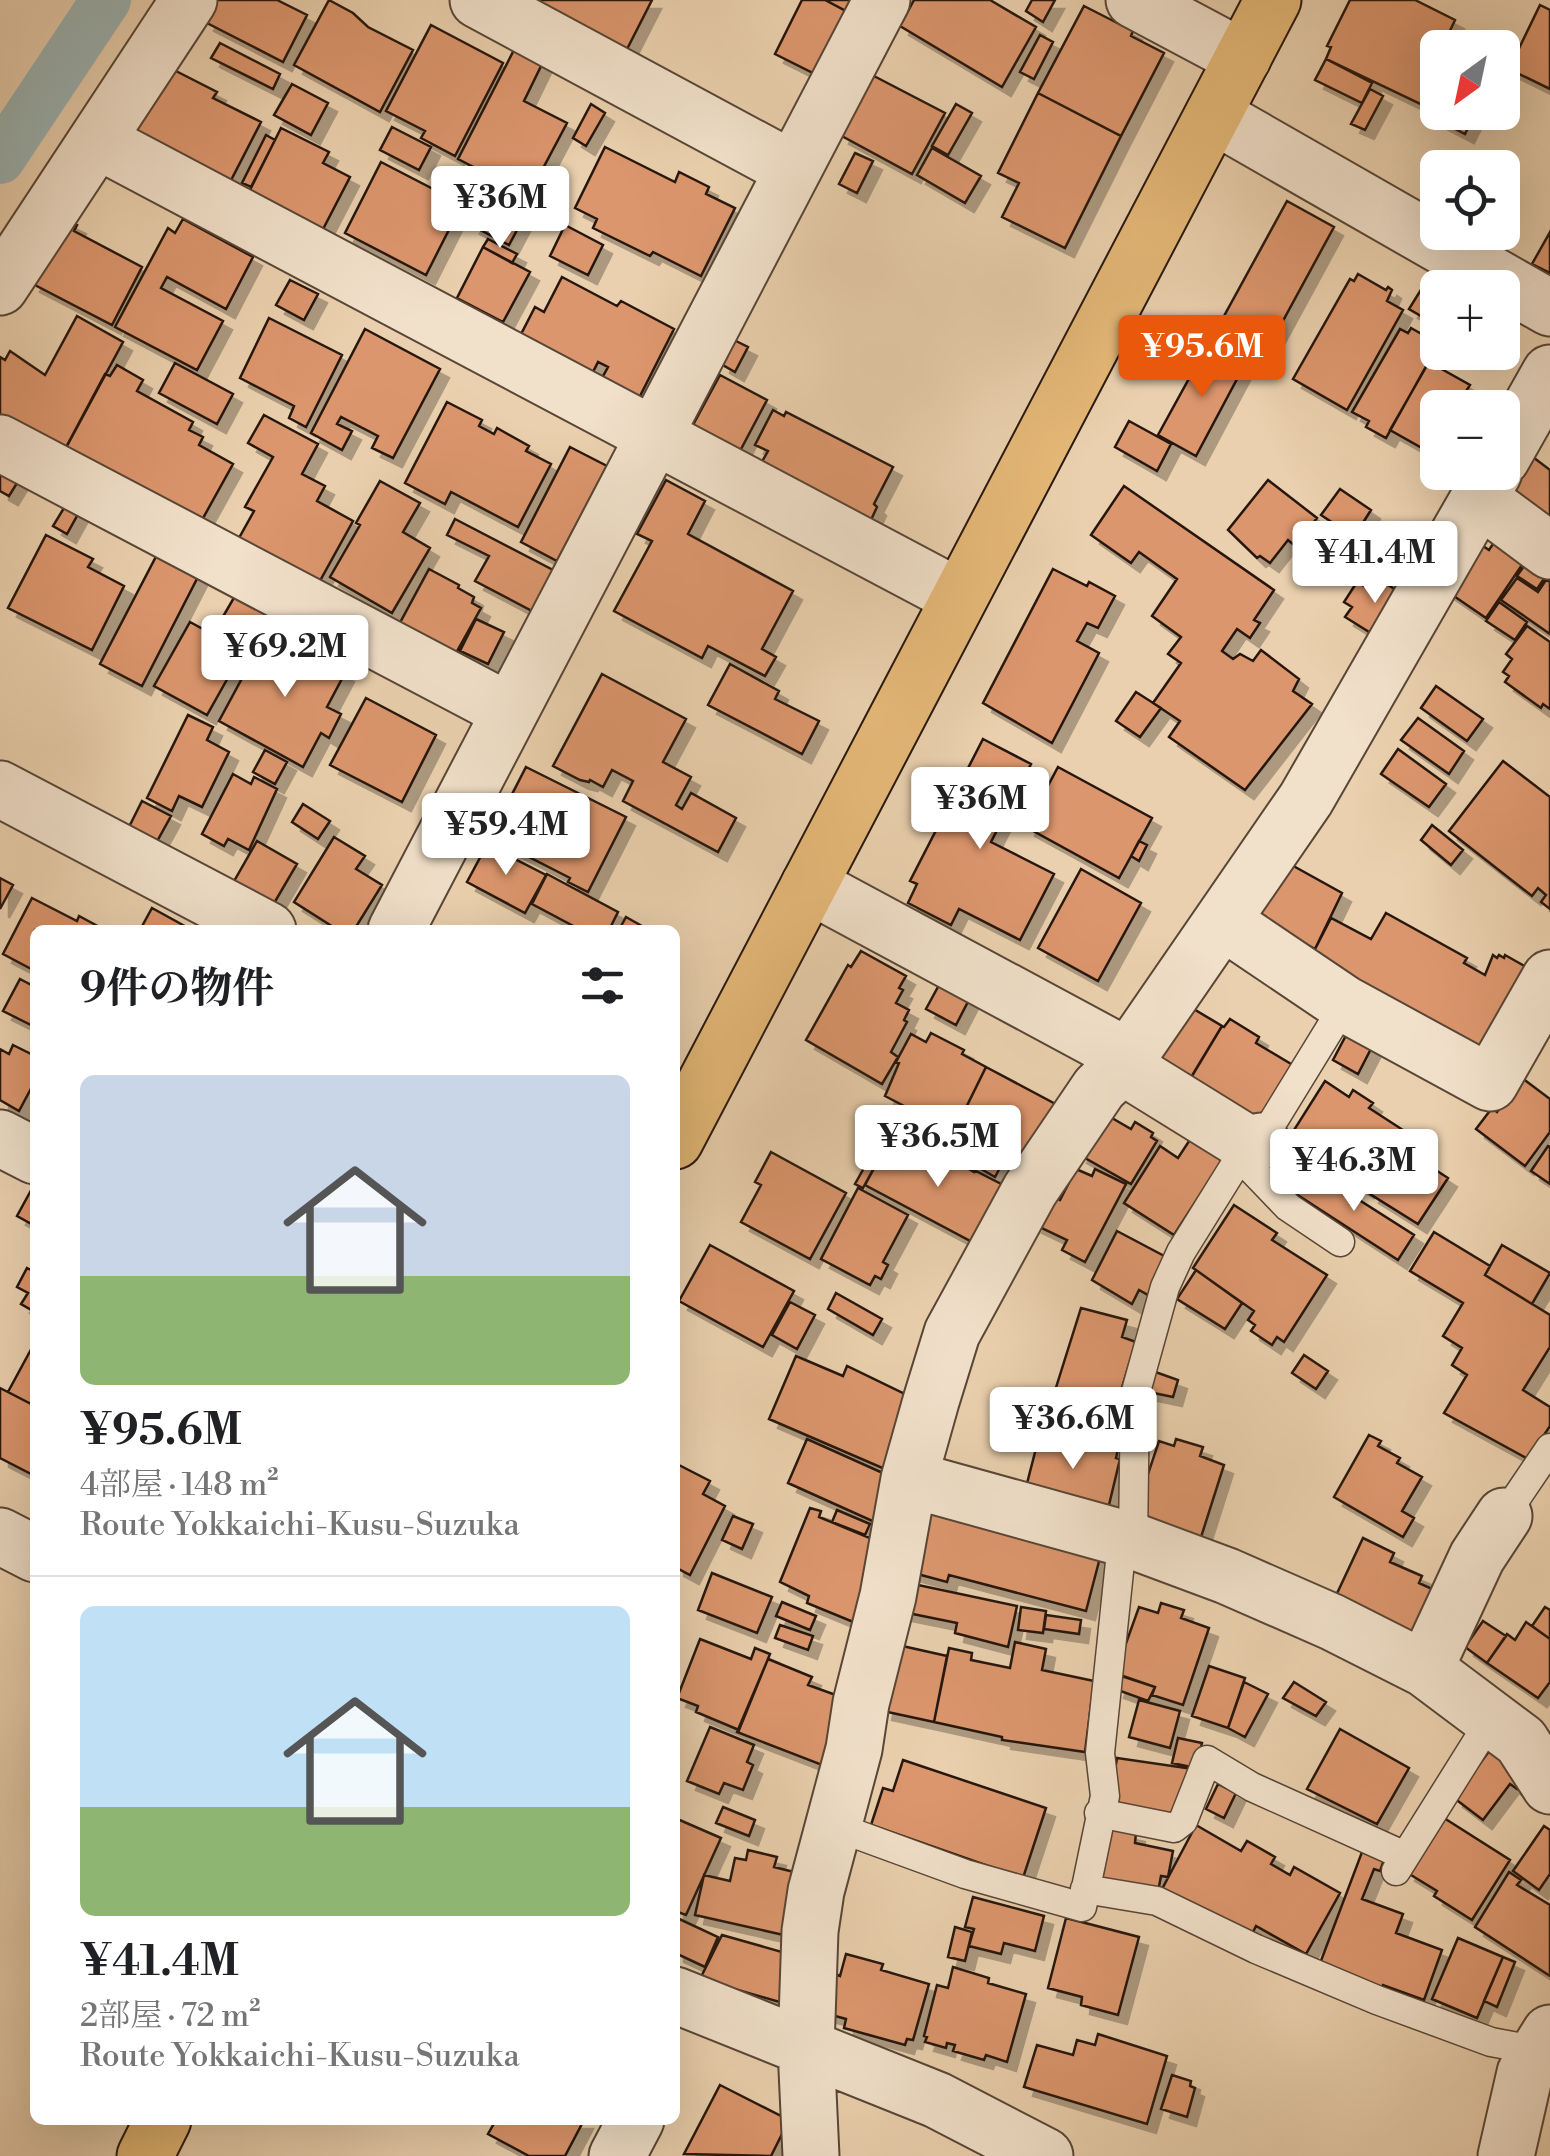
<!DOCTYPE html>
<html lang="ja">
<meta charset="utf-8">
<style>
:root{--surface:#fff;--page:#f6f6f6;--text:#202124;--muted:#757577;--line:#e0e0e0;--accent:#ea580c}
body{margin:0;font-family:"Libre Bodoni","Noto Serif JP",serif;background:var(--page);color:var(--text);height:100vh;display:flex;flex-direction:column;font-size:38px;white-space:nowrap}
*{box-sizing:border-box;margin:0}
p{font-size:32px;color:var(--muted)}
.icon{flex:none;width:55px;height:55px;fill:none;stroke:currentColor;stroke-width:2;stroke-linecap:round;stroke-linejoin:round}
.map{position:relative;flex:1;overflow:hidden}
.panel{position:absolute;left:30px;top:925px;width:650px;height:1200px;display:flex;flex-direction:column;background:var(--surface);border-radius:15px;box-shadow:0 10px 40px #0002}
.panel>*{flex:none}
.needle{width:65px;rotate:213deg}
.fabs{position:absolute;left:1420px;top:30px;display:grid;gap:20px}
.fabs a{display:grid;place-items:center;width:100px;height:100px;border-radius:15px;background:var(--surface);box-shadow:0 10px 40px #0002;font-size:50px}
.price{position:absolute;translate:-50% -85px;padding:0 22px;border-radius:10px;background:#fff;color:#222;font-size:32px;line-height:65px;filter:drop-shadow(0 2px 5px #0008)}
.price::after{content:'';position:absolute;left:50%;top:60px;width:30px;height:22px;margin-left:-15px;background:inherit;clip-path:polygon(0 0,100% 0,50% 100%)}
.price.current{background:var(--accent);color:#fff}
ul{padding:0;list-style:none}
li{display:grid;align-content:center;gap:20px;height:530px;padding:0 50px}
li+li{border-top:2px solid var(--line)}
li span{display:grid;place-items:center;height:310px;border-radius:15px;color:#555}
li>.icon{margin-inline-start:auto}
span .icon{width:180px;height:180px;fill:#fffc;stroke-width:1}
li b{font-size:42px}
h2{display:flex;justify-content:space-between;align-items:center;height:120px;padding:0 50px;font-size:42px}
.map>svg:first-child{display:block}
</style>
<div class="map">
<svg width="1550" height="2156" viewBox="0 0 1550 2156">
<defs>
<filter id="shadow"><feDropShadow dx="9" dy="9" stdDeviation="0" flood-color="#0004"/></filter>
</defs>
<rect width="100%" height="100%" fill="#ead0ae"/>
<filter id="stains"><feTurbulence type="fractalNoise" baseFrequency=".002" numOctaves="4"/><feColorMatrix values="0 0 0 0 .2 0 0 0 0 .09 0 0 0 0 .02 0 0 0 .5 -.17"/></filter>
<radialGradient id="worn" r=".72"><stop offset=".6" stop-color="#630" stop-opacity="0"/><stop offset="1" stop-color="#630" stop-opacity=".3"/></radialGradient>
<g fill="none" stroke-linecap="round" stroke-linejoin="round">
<path stroke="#9bb4b4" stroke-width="50" d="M0 159 106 0"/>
</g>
<path fill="#dc966d" stroke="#27180f" stroke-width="2.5" filter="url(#shadow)" d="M217 0H277L307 15 283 62 205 22Z
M329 0 353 13 368 27 413 50 380 112 294 65Z
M532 0H652L623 57Z
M802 0H825L846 11 815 74 775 54Z
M825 0H852L846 11Z
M914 0H990L1036 27 1002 87 900 26Z
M1032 0H1055L1043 22 1026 11Z
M1350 0H1415L1455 20 1448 35 1472 48H1438V112H1476L1465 134 1424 113 1427 107 1326 59 1331 47 1327 46Z
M1540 5 1550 10V89L1509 69Z
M1084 6 1133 31 1131 36 1164 53 1121 136 1038 93Z
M431 25 503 63 455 156 421 138 425 131 386 111Z
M1040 35 1053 42 1034 79 1020 72Z
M220 43 280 74 273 89 211 58Z
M515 48 543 62 524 101 567 123 532 189 514 179 510 186 458 159Z
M1326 59 1372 83 1362 103 1315 80Z
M170 68 217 92 213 98 261 122 227 188 133 140 144 97Z
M872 75 945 113 912 174 840 135Z
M292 84 328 103 311 135 274 115Z
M1370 89 1383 96 1365 130 1351 124Z
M1038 93 1121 136 1065 248 1002 217 1019 183 998 173Z
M591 104 605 113 586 146 573 138Z
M956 104 972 113 948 155 932 146Z
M392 127 431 147 419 170 380 150Z
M281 128 329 152 323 163 350 177 320 235 250 190Z
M266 135 275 140 251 187 242 183Z
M605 147 675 182 679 172 709 187 706 194 735 208 701 276 653 252 650 256 593 228 597 219 575 208Z
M932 148 981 176 965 203 917 175Z
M855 153 873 161 857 193 839 184Z
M381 162 462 204 426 275 345 233Z
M488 193 526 213 509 245 471 225Z
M1287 201 1334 227 1260 363 1212 338Z
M64 219 77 225 74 231 142 267 112 325 31 283Z
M183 219 253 257 226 309 167 277 161 288 223 321 197 370 115 327 168 228 175 233Z
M565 225 603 245 588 275 550 256Z
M1550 232V273L1532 264Z
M488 239 517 254 512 263 483 247Z
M483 247 530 272 503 322 457 298Z
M1358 274 1386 290 1388 287 1392 290 1387 301 1403 310 1347 410 1293 379 1350 279 1354 281Z
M562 277 617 306 621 301 674 329 639 398 602 378 608 367 598 362 589 380 517 342 535 307 544 312Z
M290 280 318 294 304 320 276 305Z
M1427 280 1441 288H1438V326L1409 309Z
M77 316 123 342 61 457 0 424V357L5 360 10 351 45 375Z
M269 318 342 355 306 427 289 418 294 406 240 378Z
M1411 328 1434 341 1430 350 1434 352 1386 438 1366 427 1369 421 1352 412 1400 329 1408 333Z
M365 329 440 369 393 458 372 448 378 436 341 417 337 424 352 431 342 450 311 433Z
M734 340 748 347 735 372 721 364Z
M1208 344 1245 364 1196 456 1158 435Z
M1429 362 1470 385 1463 396 1483 408H1438V457L1390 430Z
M175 363 233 394 217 424 159 393Z
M117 365 143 380 137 391 193 422 189 430 203 437 199 445 233 464 197 529 64 451 105 374 110 376Z
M720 375 767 400 740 451 693 425Z
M447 402 482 420 479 426 494 434 497 428 529 446 526 451 551 464 518 527 451 492 445 504 405 483Z
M773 410 784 416 786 412 893 467 874 504 877 507 870 522 759 467 768 451 755 445Z
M264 415 318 444 302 474 325 486 317 501 353 521 316 588 234 547 254 511 245 507 273 457 248 443Z
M1129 421 1171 444 1157 471 1115 447Z
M570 447 607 466 557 561 521 542Z
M1525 451 1550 470V529L1499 491Z
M0 464 22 475 9 496 0 491Z
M666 480 705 501 688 534 793 591 762 649 776 657 765 676 708 646 702 658 614 611 652 541 637 534Z
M1268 480 1317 518 1295 546 1288 540 1270 563 1260 556 1257 558 1228 530Z
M380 481 420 503 403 532 430 548 392 613 330 577 360 525 356 523Z
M1124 486 1274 590 1254 620 1260 623 1250 638 1237 629 1222 651 1233 659 1240 654 1253 661 1261 650 1299 679 1293 691 1312 704 1245 790 1169 737 1180 721 1153 703 1181 663 1168 654 1181 637 1152 616 1177 579 1139 552 1131 563 1091 535Z
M1340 489 1371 510 1354 537 1321 515Z
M70 498 83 505 67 534 53 526Z
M455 519 555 571 534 612 475 581 489 556 447 535Z
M46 535 93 559 88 567 124 586 92 650 8 608Z
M1499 535 1528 556 1486 618 1445 590 1477 542 1489 550Z
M1365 536 1390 551 1375 573 1351 558Z
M161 547 202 569 142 686 100 664Z
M1533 553 1550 570 1537 589 1517 576Z
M429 569 459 585 458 588 474 597 472 603 481 608 451 662 395 632Z
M1053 569 1087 586 1089 582 1115 596 1098 628 1087 623 1077 641 1099 653 1052 743 983 703Z
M1372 575 1409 598 1382 640 1345 617 1352 607 1344 602 1357 582 1364 586Z
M1517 578 1538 592 1546 580 1550 582V634L1501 600Z
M239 589 271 607 254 638 221 620Z
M1499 602 1527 622 1515 640 1486 621Z
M476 619 504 632 488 664 460 651Z
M190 622 234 646 230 653 239 658 207 715 154 686Z
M1527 626 1550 642V709L1543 704 1541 708 1505 682 1509 676 1503 672 1512 659 1506 654Z
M267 632 345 673 327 707 341 714 329 738 321 733 303 767 219 721Z
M730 664 779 691 775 699 819 721 802 754 708 705Z
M602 674 686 719 663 762 691 777 676 805 682 809 691 793 736 818 718 852 623 801 633 781 612 770 603 787 590 780 589 782 580 780 553 766Z
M1436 686 1483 719 1467 741 1421 708Z
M1136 692 1161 708 1140 737 1116 721Z
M366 698 436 735 402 802 330 765Z
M188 715 213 727 207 740 229 752 202 807 179 796 172 811 147 798Z
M1418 718 1464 751 1449 774 1401 740Z
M983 739 1031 764 991 842 1054 874 1020 940 959 909 951 925 908 903 917 884 910 881Z
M1398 749 1446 784 1429 807 1381 774Z
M265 750 287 762 275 784 253 772Z
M1503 761 1550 797V909L1541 902 1546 895 1538 888 1532 896 1449 831Z
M526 767 626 817 588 892 568 882 570 878 490 837Z
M1058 767 1152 818 1119 878 1026 827Z
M233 774 251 784 254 777 277 789 249 850 228 839 224 846 202 834Z
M142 801 171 816 155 845 127 831Z
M303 804 330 821 318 839 292 822Z
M1432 825 1463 850 1451 865 1421 840Z
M334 837 365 856 356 869 382 885 354 930H338L294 902Z
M478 840 546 875 525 913 467 882 483 852 473 847Z
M257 841 297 864 273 905 233 883Z
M1139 841 1147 845 1139 861 1131 856Z
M1288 863 1342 893 1315 949 1263 920 1265 916 1260 913Z
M1081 869 1141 903 1098 981 1038 948Z
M547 874 618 912 609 930H581L532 904Z
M0 878 13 885 0 909Z
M32 898 77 921 79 916 105 930H35V971L3 954Z
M152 908 192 930H140Z
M1386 913 1467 958 1464 963 1485 975 1493 955 1497 958 1499 955 1504 958 1505 955 1537 973 1490 1057 1311 957 1331 918 1371 939Z
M626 917 649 930H619Z
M861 951 906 976 899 988 903 990 896 1003 909 1010 904 1020 907 1022 891 1052 898 1057 882 1084 806 1040 848 965 851 967Z
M945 974 974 990 956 1025 926 1009Z
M20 979 35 987V1027L3 1011Z
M1182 1002 1222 1026 1187 1084 1147 1060Z
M1230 1019 1259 1037 1256 1043 1296 1067 1258 1130 1186 1086 1222 1026 1224 1027Z
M1351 1026 1376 1039 1358 1074 1333 1060Z
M931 1033 964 1050 962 1054 986 1067 954 1132 885 1096 899 1063 896 1062 911 1034 926 1042Z
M13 1045 35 1056V1081L19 1111 0 1100V1049L9 1054Z
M986 1067 1063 1108 1030 1172 954 1132Z
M1522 1078 1550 1099V1132L1525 1166 1476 1129 1492 1108 1497 1112Z
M1325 1081 1349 1097 1353 1090 1373 1103 1369 1108 1403 1130 1365 1189 1302 1149 1308 1139 1294 1130Z
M899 1105 953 1135 942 1154 887 1127Z
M1105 1114 1131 1129 1135 1122 1153 1133 1151 1137 1157 1141 1131 1184 1078 1154Z
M887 1127 894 1131 863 1188 855 1184Z
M1197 1129 1229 1150 1174 1235 1124 1203 1160 1146 1178 1158Z
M955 1135 1003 1162 995 1177 976 1166 974 1172 944 1155Z
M890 1139 926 1163 933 1149 1007 1187 976 1244 865 1185Z
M1548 1146 1550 1147V1184L1531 1171Z
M1398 1151 1408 1158 1411 1154 1448 1178 1418 1224 1370 1194Z
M771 1152 846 1193 810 1259 741 1222 761 1185 755 1182Z
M1309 1168 1414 1235 1398 1260 1293 1192Z
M1076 1169 1092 1176 1095 1169 1126 1184 1085 1262 1062 1250 1067 1240 1033 1224 1047 1193 1060 1200Z
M35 1183V1226L17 1216Z
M858 1188 908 1215 883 1262 888 1265 881 1279 875 1276 870 1285 821 1259Z
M1234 1205 1277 1233 1272 1240 1327 1275 1284 1342 1277 1337 1272 1345 1251 1331 1255 1325 1248 1320 1254 1311 1193 1268Z
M1117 1231 1168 1258 1148 1295 1139 1290 1132 1304 1092 1280Z
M1434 1232 1490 1266 1485 1275 1550 1315V1347L1523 1390 1550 1407V1426L1528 1459 1444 1413 1467 1375 1452 1365 1462 1348 1443 1336 1463 1303 1410 1271Z
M710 1245 794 1291 763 1347 679 1301Z
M1502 1245 1550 1273 1532 1304 1485 1275Z
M27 1268 35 1272V1312L21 1304 28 1293 17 1287Z
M1196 1270 1242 1303 1225 1329 1177 1299Z
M836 1293 882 1319 873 1335 828 1309Z
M790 1302 815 1315 797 1349 772 1335Z
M1081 1308 1127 1320 1122 1337 1136 1342 1114 1413 1054 1394Z
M35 1342V1406L8 1392Z
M1304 1355 1328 1371 1316 1389 1292 1373Z
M796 1356 843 1376 847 1366 915 1399 894 1473 769 1419Z
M1147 1369 1178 1380 1173 1397 1144 1391Z
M0 1388 35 1406V1476L0 1458Z
M1040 1433 1118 1449 1116 1458 1120 1459 1108 1509 1024 1495Z
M1369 1435 1381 1441 1378 1446 1400 1458 1397 1463 1422 1477 1402 1511 1414 1518 1403 1537 1334 1497Z
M807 1439 894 1478 879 1524 788 1483Z
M1176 1439 1203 1447 1200 1456 1224 1465 1195 1556 1141 1536 1142 1492 1159 1441 1174 1446Z
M675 1463 710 1481 703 1494 725 1506 690 1575 675 1567Z
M928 1504 1102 1550 1086 1611 949 1575 947 1582 910 1572Z
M810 1508 821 1511 819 1517 882 1543 863 1626 807 1603 809 1596 780 1582Z
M837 1510 870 1524 865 1535 832 1522Z
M733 1516 753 1524 742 1549 722 1540Z
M1363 1538 1394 1553 1390 1562 1422 1576 1419 1583 1441 1593 1417 1643 1333 1602Z
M712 1573 772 1597 757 1633 698 1610Z
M904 1582 1017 1606 1008 1647 955 1633 957 1623 898 1611Z
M782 1602 816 1616 810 1630 776 1616Z
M1161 1603 1184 1610 1181 1618 1209 1628 1183 1705 1152 1695 1155 1687 1115 1674 1139 1607 1158 1613Z
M1021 1607 1046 1611 1043 1633 1018 1630Z
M1545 1607 1550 1610V1639L1532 1626Z
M1046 1615 1081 1620 1079 1634 1044 1629Z
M1483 1621 1506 1636 1487 1663 1465 1647Z
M1526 1622 1550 1639V1682L1538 1698 1487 1663 1507 1634 1515 1640Z
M780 1625 813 1636 808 1650 775 1638Z
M700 1639 751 1659 755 1648 770 1654 739 1730 696 1712 698 1706 677 1698Z
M1015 1642 1046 1649 1042 1670 1094 1681 1085 1752 1002 1740V1737L934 1722 949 1648 972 1653 971 1660 1010 1668Z
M898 1645 947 1656 934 1722 883 1711Z
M768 1659 812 1677 808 1685 847 1699 822 1765 737 1732Z
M1209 1666 1245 1678 1228 1728 1192 1716Z
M1120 1675 1155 1687 1148 1701 1115 1689Z
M1244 1682 1268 1694 1245 1737 1228 1728Z
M1294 1682 1326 1702 1316 1716 1283 1698Z
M1139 1700 1180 1711 1170 1748 1129 1737Z
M710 1727 754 1745 747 1762 753 1765 743 1790 724 1783 719 1794 687 1781Z
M1340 1729 1409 1768 1377 1824 1307 1789Z
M1178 1738 1202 1743 1196 1768 1172 1763Z
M1493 1746 1529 1772 1517 1789 1510 1784 1483 1820 1454 1798Z
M1117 1758 1193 1769 1190 1785 1183 1783 1177 1818 1109 1807Z
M903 1760 1046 1808 1023 1878 871 1825 883 1788 893 1791Z
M1218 1784 1236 1793 1224 1818 1206 1809Z
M723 1807 755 1820 749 1836 716 1823Z
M675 1818 721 1838 686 1915 675 1911Z
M1444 1818 1510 1860 1472 1920 1434 1896 1437 1891 1406 1872Z
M1196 1825 1241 1851 1247 1841 1275 1857 1271 1864 1290 1875 1294 1867 1340 1893 1306 1954 1256 1926 1250 1938 1161 1891Z
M1544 1826 1550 1830V1874L1539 1890 1513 1871Z
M1108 1827 1136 1833 1135 1843 1173 1851 1168 1877 1161 1876 1158 1892 1097 1880Z
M748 1850 777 1857 774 1867 802 1874 788 1936 695 1915 704 1875 730 1881 735 1858 746 1860Z
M1362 1852 1384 1860 1380 1871 1374 1869 1362 1899 1403 1914 1396 1933 1442 1950 1424 2000 1383 1985 1381 1990 1319 1966Z
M1509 1872 1521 1880 1517 1885 1550 1905V1976L1475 1927Z
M973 1897 1044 1916 1035 1951 1004 1943 1001 1954 969 1946 974 1929 965 1927Z
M675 1917 718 1937 705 1967 675 1953Z
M1066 1918 1139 1937 1118 2015 1081 2005 1082 1997 1048 1988Z
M955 1927 972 1932 965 1961 948 1957Z
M722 1935 796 1956 783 2003 700 1979Z
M1458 1938 1503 1957 1477 2018 1432 1999Z
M846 1954 883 1964 881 1970 929 1984 913 2040 907 2039 905 2045 844 2028 846 2019 824 2013 835 1974 840 1976Z
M1503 1957 1515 1962 1497 2007 1484 2001Z
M953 1967 989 1978 988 1983 1026 1994 1007 2062 986 2055 984 2060 953 2051 955 2045 947 2043 946 2048 925 2042 927 2037 924 2036 937 1985 948 1988Z
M1098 2034 1167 2056 1147 2124 1024 2087 1037 2045 1073 2055 1077 2040 1095 2045Z
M1172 2075 1191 2081 1190 2086 1195 2088 1187 2117 1161 2109Z
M720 2085 789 2120 771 2156 684 2154Z
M496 2120H584L565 2156H529L488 2134Z"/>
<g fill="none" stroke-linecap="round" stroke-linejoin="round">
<defs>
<path id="service" d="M1261 1141 1345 1004
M1240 1157 1288 1207 1340 1242
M1504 1516 1550 1448
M1099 1813 1174 1828 1183 1821 1207 1760 1252 1787 1405 1856
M831 1825 965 1874 1082 1907 1105 1796 1100 1753 1120 1562 1133 1541 1135 1395 1165 1287 1181 1252 1248 1144
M1396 1871 1490 1721
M1085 1889 1157 1901 1256 1949 1377 2000 1491 2042 1539 2051"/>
<path id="minor" d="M478 0 792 169
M1134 0 1243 58
M1213 115 1550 308
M98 141 959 597
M0 287 189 0
M0 443 509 711
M1502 458 1550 373
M1480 499 1550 551
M0 789 268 930
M809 885 1127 1056
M1222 921 1345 1004 1490 1083 1550 978
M396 930 882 0
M1122 1066 1248 1144 1261 1141
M0 1138 35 1156
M909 1479 1133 1541 1227 1576 1332 1622 1425 1669 1521 1741 1550 1786
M1425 1669 1477 1557 1504 1516
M675 1995 937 2100 1045 2156
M617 2156 636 2120
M811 2156 806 2048 810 1931 816 1891 854 1749 861 1703 888 1596 909 1479 931 1401 952 1333 1030 1190 1099 1088 1122 1066 1306 799 1494 472
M1506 2156 1525 2073 1550 2033"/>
<path id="tertiary" d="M0 1536 35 1554"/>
<path id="primary" d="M675 1141 1273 0
M145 2156 163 2120"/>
</defs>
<use href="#service" stroke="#584637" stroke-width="31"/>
<use href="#minor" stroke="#584637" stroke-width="59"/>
<use href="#tertiary" stroke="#584637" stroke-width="59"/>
<use href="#primary" stroke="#27180f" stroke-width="59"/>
<use href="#service" stroke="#f1e0ca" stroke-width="28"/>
<use href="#minor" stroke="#f1e0ca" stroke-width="55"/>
<use href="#tertiary" stroke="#f1e0ca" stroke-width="55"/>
<use href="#primary" stroke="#e5b877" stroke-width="55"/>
</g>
<rect width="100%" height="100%" filter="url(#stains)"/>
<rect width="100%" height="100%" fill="url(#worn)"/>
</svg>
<div class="fabs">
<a><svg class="needle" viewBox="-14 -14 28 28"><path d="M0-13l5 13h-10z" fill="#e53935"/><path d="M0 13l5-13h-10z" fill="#757577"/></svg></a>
<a><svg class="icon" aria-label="locate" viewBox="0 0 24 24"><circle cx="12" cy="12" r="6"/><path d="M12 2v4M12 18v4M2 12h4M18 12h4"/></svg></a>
<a>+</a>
<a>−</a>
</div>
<b class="price" style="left:500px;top:251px">¥36M</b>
<b class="price current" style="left:1202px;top:400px">¥95.6M</b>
<b class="price" style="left:1375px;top:606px">¥41.4M</b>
<b class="price" style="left:285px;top:700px">¥69.2M</b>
<b class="price" style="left:980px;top:852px">¥36M</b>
<b class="price" style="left:506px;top:878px">¥59.4M</b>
<b class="price" style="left:938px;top:1190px">¥36.5M</b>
<b class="price" style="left:1354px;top:1214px">¥46.3M</b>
<b class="price" style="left:1073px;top:1472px">¥36.6M</b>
<section class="panel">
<h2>9件の物件<svg class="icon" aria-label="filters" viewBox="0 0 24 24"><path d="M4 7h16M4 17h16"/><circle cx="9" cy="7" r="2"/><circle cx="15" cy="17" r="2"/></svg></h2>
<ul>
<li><span style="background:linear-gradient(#c9d6e8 65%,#8fb573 0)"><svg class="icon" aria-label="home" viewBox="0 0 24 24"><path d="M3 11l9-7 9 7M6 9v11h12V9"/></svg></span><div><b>¥95.6M</b><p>4部屋 · 148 m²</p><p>Route Yokkaichi-Kusu-Suzuka</p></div></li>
<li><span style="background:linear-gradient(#bfe0f5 65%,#8fb573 0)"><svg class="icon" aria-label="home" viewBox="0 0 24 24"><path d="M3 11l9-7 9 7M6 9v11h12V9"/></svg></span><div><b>¥41.4M</b><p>2部屋 · 72 m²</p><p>Route Yokkaichi-Kusu-Suzuka</p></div></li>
</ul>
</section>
</div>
